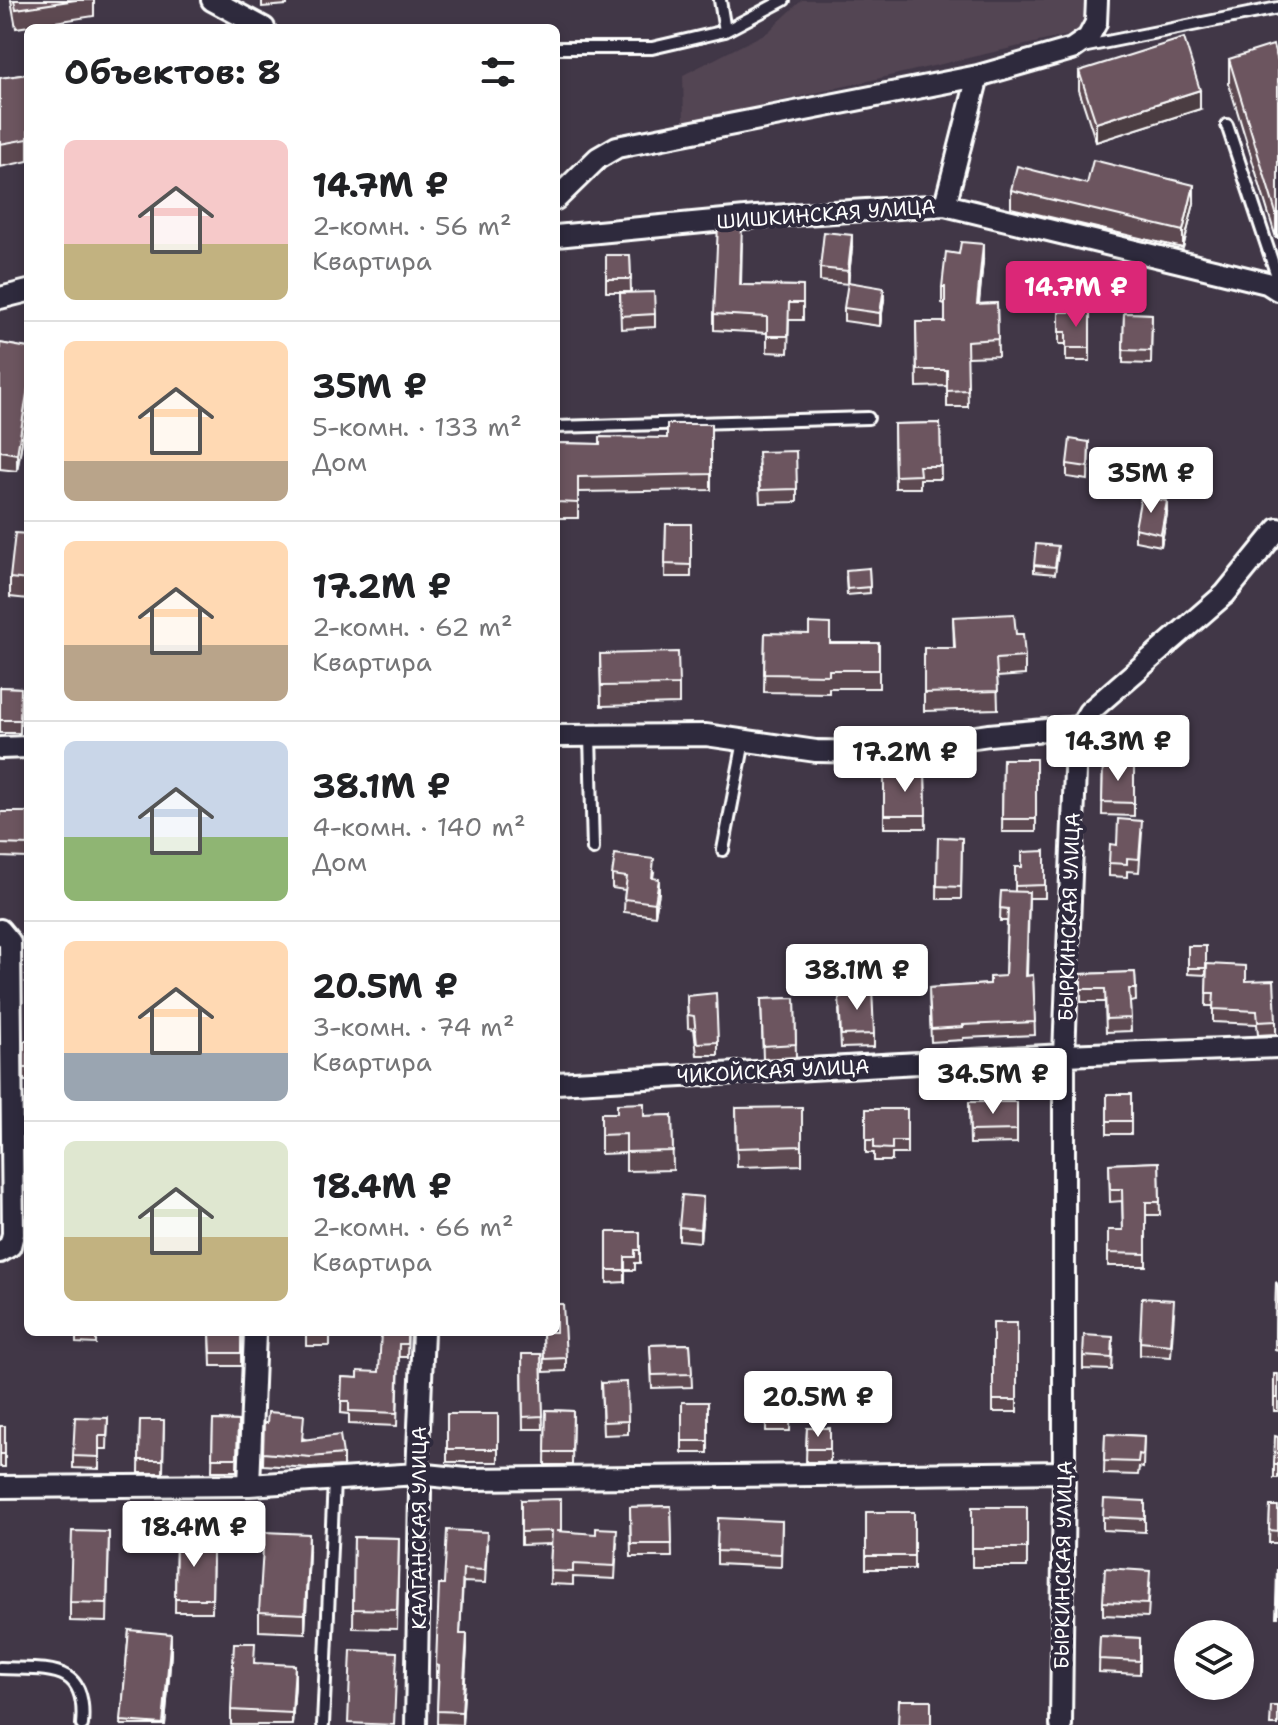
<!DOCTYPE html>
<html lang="ru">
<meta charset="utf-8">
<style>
:root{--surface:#fff;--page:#f2f2f2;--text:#202124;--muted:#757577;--line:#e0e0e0;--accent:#db2777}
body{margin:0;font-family:"Shantell Sans",sans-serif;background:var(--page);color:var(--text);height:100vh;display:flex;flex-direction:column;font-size:30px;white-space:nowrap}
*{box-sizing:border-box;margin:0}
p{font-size:26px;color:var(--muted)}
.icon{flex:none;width:44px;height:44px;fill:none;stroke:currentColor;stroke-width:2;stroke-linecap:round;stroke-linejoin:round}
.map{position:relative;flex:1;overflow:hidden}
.panel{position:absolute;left:24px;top:24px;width:536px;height:1312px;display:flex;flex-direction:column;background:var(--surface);border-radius:12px;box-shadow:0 4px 12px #0003}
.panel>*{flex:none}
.fabs{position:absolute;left:1174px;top:1620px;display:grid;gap:16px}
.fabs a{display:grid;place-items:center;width:80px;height:80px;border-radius:50%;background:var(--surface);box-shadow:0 4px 12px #0003;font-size:40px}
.price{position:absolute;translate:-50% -68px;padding:0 18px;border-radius:8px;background:#fff;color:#222;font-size:26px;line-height:52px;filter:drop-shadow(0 2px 4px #0008)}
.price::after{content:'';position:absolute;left:50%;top:48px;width:24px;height:18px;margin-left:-12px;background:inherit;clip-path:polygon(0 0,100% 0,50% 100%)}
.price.on{background:var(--accent);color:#fff}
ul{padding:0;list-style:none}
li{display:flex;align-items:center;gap:24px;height:200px;padding:0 40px}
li+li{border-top:2px solid var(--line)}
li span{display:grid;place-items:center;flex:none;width:224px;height:160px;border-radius:12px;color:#555}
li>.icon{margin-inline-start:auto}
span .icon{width:96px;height:96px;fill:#fffc;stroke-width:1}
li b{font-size:34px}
h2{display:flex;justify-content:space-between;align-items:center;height:96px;padding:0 40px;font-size:34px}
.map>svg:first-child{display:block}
</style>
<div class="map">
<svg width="1278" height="1725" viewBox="0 0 1278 1725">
<rect width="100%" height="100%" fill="#413747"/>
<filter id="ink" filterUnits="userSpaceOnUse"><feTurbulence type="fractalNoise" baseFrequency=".0125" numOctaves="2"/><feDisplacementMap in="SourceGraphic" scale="16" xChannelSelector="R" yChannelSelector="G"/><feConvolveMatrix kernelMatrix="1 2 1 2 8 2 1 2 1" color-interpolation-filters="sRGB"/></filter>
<g filter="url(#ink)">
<path fill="#524452" d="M802 0H1084L1082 32 684 123 683 75 768 32Z"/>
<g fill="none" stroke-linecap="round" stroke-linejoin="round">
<defs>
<path id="lane" d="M720 0 725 31
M1082 47 1278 8
M556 48H652L725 31 784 0
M1227 125 1278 279
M556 427 868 418
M590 736 593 849
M723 850 744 741
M0 1668C48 1670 88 1662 82 1725
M323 1725 334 1480"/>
<path id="street" d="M212 0 264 28
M556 199 598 158 617 147 978 76 1072 49 1088 38 1096 23 1097 0
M945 205 978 76
M556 236 756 217 945 205 1267 283 1278 290
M0 298 28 291
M556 736 706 735 816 751 872 752 989 735 1080 727
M0 748 28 747
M0 930 10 942 13 1234 10 1246 0 1252
M556 1083 1064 1055 1278 1047
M249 1485 255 1332
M0 1487 249 1485 417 1474 466 1479 1064 1472
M416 1725 420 1492 417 1474 423 1332
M1061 1725 1064 1472V1055L1076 745 1080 727 1089 712 1225 594 1278 529"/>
</defs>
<use href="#lane" stroke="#fff" stroke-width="16"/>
<use href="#street" stroke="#fff" stroke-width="26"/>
<use href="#lane" stroke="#2f2a3d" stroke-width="10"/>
<use href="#street" stroke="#2f2a3d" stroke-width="20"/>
</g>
<path fill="#5d4951" stroke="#fff" stroke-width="2" d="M11 0H94V16L16 28Z
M262 0H287V5L262 7Z
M1229 59 1278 61 1276 238 1229 84Z
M1079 71 1200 109 1096 142 1079 90Z
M28 74V161L0 167V78Z
M1087 184 1194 203 1183 248 1011 208V190Z
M742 242 741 285 803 286V320H789L788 353 767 352V333L714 330V314Z
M852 248 848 284 820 281V268Z
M606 255H630L631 292H606Z
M983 261 979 304 997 303 998 356 967 357 968 407H947V386L917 387 916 322H945V304L942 303V287Z
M620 293 655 314V327L621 329Z
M884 300 880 326 844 321V308Z
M1059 312H1090V361H1066V344H1059Z
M1124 313 1152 314 1151 364 1123 363Z
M0 343 28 348V406L17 471 0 469Z
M940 423 941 479H920V488H895L894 424Z
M711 424V490L578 492V518H556V443L600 444 667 438Z
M1089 442 1088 480 1067 477V464Z
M758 465 797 489V502L760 503Z
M1167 514 1161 546 1135 541V528Z
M666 524H691V577H665Z
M28 534V599L10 597V578Z
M1058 553 1055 574 1034 572V565Z
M869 568 870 593 847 595 846 577Z
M953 617 1016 634 1025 657V675L997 677 998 709 924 711V648H954Z
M765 633 830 643H879V688H829V693L764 692Z
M600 654 679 685V704L601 706Z
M0 687 21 688 20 733H0Z
M1003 759H1036V832H1002Z
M1103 764H1134V816L1102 815Z
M884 772H925L926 828H884Z
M0 812H28V858L0 857Z
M1142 833 1139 872 1127 871V877L1109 876V863L1117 845Z
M938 837 962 838 961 899H937Z
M1045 851V898H1029L1027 976 1033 975 1035 1035 963 1038V1040L931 1042 929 988 990 984 1005 976 1007 921H1000L1001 891 1015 892V867H1022Z
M654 872 653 878 659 892 655 916 624 912 625 890 612 888V875Z
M1188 946H1206V975L1188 974Z
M1207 964 1246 981 1276 1021V1034L1258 1035 1257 1024 1213 1022V1006H1206Z
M1135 972 1136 1001 1130 1002 1131 1031 1106 1032 1105 1002H1081V974Z
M687 996 718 1042V1055H697L694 1029 688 1028Z
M848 997 874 1034V1047L841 1048 839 1010Z
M795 998 796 1057 763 1059 761 999Z
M24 1041H28V1081H24Z
M1107 1094H1131V1134H1107Z
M969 1102H1017V1143L970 1144Z
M736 1108 802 1146V1165L737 1167Z
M866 1109H907V1154H892V1161H874V1153H866Z
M601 1113 644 1116 672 1115 673 1170 626 1171V1153L601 1154Z
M1159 1162 1160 1215H1146V1266H1108V1230H1123L1122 1201 1110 1202 1109 1164Z
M703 1210 700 1242 679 1240V1227Z
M607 1232H640V1263H635V1270H625V1282L607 1283Z
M1276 1282 1278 1286V1350L1275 1349Z
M1174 1313 1171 1357 1140 1355V1342Z
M993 1323H1017V1412H993Z
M76 1332H96V1344L76 1343Z
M210 1332H241V1366H211Z
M306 1332H330V1346H306Z
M408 1332 407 1357H399L397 1426 349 1424V1414L341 1413 342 1377 358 1378 379 1372Z
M543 1332H556L566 1358V1371L544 1372Z
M690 1344 692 1387 652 1388 650 1345Z
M1113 1350 1112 1370 1083 1369V1356Z
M522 1354H541L543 1429H523Z
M1274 1374H1278V1411H1274Z
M791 1382 790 1431H766V1414H757V1401Z
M601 1383 628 1421V1434L603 1435Z
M682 1402H708V1453H682Z
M546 1410 573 1411 572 1465H545Z
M447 1414H498V1462H447Z
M108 1418 107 1449H99V1469L73 1468V1456Z
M140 1420H164L163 1473H139Z
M213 1420 238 1421 237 1471H212Z
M264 1423 343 1454V1466L311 1468 263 1465Z
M0 1426H5V1467H0Z
M807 1428H830V1462H806Z
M1105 1434 1144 1436 1143 1468 1139 1467 1138 1475 1104 1474Z
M1278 1437V1478H1274V1465Z
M521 1500 561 1532 617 1542 615 1579 573 1577V1585L550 1584 551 1544 521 1545Z
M1145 1501V1532L1103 1530V1517Z
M671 1506 672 1557H631L630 1507Z
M1270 1506H1278V1543H1269Z
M972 1507H1027V1567H972Z
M866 1512H914V1569H866Z
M782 1521 781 1567 717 1564V1551Z
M109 1532 107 1622 70 1621V1602Z
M354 1537 399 1538 397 1629 353 1628Z
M176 1539H213L212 1612H175Z
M487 1545 485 1583 463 1582 460 1634 467 1647 462 1725 437 1724 438 1678H436V1665L444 1584Z
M309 1553 305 1633 259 1631V1612Z
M1278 1570V1617H1276Z
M1150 1583 1148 1617 1103 1615V1602Z
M129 1630 171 1653 165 1725H121Z
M1100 1636 1140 1638V1674L1099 1672Z
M255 1663 295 1684 292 1725H231V1710Z"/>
<path fill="#4c3c42" stroke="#fff" stroke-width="2" d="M1200 90V109L1096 142V123Z
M1194 185V203L1183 248V231Z
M1276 213H1278V238H1276Z
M852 235V248L848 284V271Z
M983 244V261L977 320V304Z
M884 288V300L880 326V313Z
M28 388V406L17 471V454Z
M1167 501V514L1161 546V534Z
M659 879V892L655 916V903Z
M703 1197V1210L700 1242V1229Z
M309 1534V1553L305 1633V1614Z
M171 1634V1653L165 1725H163Z
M467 1634V1647L462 1725V1712Z
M295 1665V1684L292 1725V1713Z"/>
<path fill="#6c555e" stroke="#fff" stroke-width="2" d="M14 0H76L16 9Z
M1184 38 1200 90 1096 123 1079 71Z
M1273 45 1278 61V213H1276L1229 59Z
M28 74V139L0 144V78Z
M1093 160 1194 185 1183 231 1011 190 1017 166 1087 184Z
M718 224 742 225 740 285 803 286V303H789L788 336H767V317L714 314Z
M824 232 852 235 848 271 820 268Z
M961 242 983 244 977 304 997 303 998 339 967 341 968 390 947 391V370H917L916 322H945V287H942L946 252 959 254Z
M606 255H630L631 279H606Z
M848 282 884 288 880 313 844 308Z
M654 292 655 314 621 316 620 293Z
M1059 312H1090V348H1066V332H1059Z
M1124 313 1152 314 1151 351 1123 350Z
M0 343 28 348V388L17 454 0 451Z
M940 423 941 466H919L920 475 895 476 894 424Z
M667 424H711V474L578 477V503L556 502V443L600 444V437L667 438Z
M1070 439 1089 442 1088 467 1067 464Z
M796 451 797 489 760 490 758 452Z
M1141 496 1167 501 1161 534 1135 528Z
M666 524H691V565L665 564Z
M15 533 28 534V580L10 578Z
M1036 544 1058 546 1055 567 1034 565Z
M869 568 870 587 847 589 846 570Z
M1014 614 1016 634H1023L1025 657 996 659 998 691 924 693V648H955L953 617Z
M809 623 830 624V643H879V670H829V675L764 674 765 633 809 634Z
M678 652 679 685 601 686 600 654Z
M0 687 21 688 20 720H0Z
M1003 759H1036V819H1002Z
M1103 764H1134V803L1102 802Z
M884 772H925L926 815H884Z
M0 812H28V845L0 844Z
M1118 819 1142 821 1139 859 1127 858V864L1109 863 1110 844 1117 845Z
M938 837 962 838 961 887 937 886Z
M1045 851V885L1015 886V867H1022V852Z
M615 854 654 859 652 878 659 879 655 903 624 899 627 877 612 875Z
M1001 891 1029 892 1026 976 1033 975 1035 1022 963 1025V1027L931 1029 929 988 990 984V977L1005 976 1008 909 1000 908Z
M1188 946H1206V968H1188Z
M1207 964 1246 966V981L1274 980 1276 1021 1258 1022 1257 1011 1213 1009 1214 993H1206Z
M1135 972 1136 989H1129L1131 1018 1106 1019 1105 989H1081V974Z
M872 987 874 1034 841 1035 839 997H848V988Z
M716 993 718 1042 697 1043 694 1016 688 1015 687 996Z
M795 998 796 1044 763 1046 761 999Z
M24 1041H28V1068H24Z
M1107 1094H1131V1121H1107Z
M969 1102H1017V1130L970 1131Z
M644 1103V1116L672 1115 673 1151 626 1152V1134L601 1135V1113H617V1104Z
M802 1107V1146L737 1148 736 1108Z
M866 1109H907V1141H892V1149L874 1148V1140H866Z
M1159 1162 1160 1202H1146V1254L1108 1253V1230H1123L1122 1189H1110L1109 1164Z
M682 1195 703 1197 700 1229 679 1227Z
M607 1232H640V1250H635V1257H625V1270H607Z
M1276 1282 1278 1286V1337H1275Z
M1142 1298 1174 1300 1171 1345 1140 1342Z
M556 1304H563L566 1358 544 1359 543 1332H556Z
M993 1323H1017V1400H993Z
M210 1332H241V1353H211Z
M306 1332H330V1333L306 1334Z
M381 1332H407V1344H399L397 1413 349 1411V1401H341L342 1377 358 1378V1371L379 1372Z
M1084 1335 1113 1337 1112 1358 1083 1356Z
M690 1344 692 1374 652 1375 650 1345Z
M522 1354H541L543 1416 523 1417Z
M1274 1374H1278V1398H1274Z
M758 1381 791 1382 790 1418H766L767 1402 757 1401Z
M627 1382 628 1421 603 1422 601 1383Z
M682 1402H708V1441H682Z
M546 1410 573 1411 572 1452H545Z
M268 1412 304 1415 302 1440 340 1435 343 1454 311 1457 263 1453 264 1423H267Z
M447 1414H498V1449H447Z
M75 1417 108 1418 107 1436H99V1457L73 1456Z
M140 1420H164L163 1460H139Z
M213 1420 238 1421 237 1458H212Z
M0 1426H5V1454H0Z
M807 1428H830V1449H806Z
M1105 1434 1144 1436 1143 1455 1139 1454 1138 1462 1104 1461Z
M1275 1436 1278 1437V1465H1274Z
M561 1499V1531H556L596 1534V1528L617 1529 615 1566 573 1564V1572L550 1571 552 1531 521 1532V1500Z
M1104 1499 1145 1501V1519L1103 1517Z
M671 1506 672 1544H631L630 1507Z
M1270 1506H1278V1531L1269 1530Z
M972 1507H1027V1548H972Z
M866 1512H914V1556H866Z
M718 1518 782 1521 781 1554 717 1551Z
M447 1530 487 1532 485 1570 463 1569 460 1634H467L462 1712 437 1711 439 1666 436 1665 439 1584H444Z
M72 1531 109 1532 107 1603 70 1602Z
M264 1532 309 1534 305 1614 259 1612Z
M354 1537 399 1538 397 1610 353 1609Z
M176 1539H213L212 1599H175Z
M1105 1568 1150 1571 1148 1604 1103 1602Z
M1277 1570H1278V1604H1276Z
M129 1630 171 1634 163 1724 121 1721Z
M1100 1636 1140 1638V1661L1099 1659Z
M234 1643H255L254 1663 295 1665 292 1713 231 1710Z
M351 1650 397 1652 394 1725 348 1723Z
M899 1700H931V1725H898Z
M1271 1706H1278V1725H1270Z"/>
</g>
<g text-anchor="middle" stroke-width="8" stroke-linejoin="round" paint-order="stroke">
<g font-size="20" fill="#fff" stroke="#2f2a3d">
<text transform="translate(826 214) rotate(-4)" y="7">ШИШКИНСКАЯ УЛИЦА</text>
<text transform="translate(1069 917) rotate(-88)" y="7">БЫРКИНСКАЯ УЛИЦА</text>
<text transform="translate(773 1071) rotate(-3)" y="7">ЧИКОЙСКАЯ УЛИЦА</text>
<text transform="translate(419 1528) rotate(-90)" y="7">КАЛГАНСКАЯ УЛИЦА</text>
<text transform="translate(1063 1565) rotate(-89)" y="7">БЫРКИНСКАЯ УЛИЦА</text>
</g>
</g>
</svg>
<div class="fabs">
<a><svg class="icon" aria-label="layers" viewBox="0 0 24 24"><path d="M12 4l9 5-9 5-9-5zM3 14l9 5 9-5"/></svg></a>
</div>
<b class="price on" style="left:1076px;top:329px">14.7M ₽</b>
<b class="price" style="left:1151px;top:515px">35M ₽</b>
<b class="price" style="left:1118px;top:783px">14.3M ₽</b>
<b class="price" style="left:905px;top:794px">17.2M ₽</b>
<b class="price" style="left:857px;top:1012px">38.1M ₽</b>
<b class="price" style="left:993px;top:1116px">34.5M ₽</b>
<b class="price" style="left:818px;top:1439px">20.5M ₽</b>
<b class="price" style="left:194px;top:1569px">18.4M ₽</b>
<section class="panel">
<h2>Объектов: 8<svg class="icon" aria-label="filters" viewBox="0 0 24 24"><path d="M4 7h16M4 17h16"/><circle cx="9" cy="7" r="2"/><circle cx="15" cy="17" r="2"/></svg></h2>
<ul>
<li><span style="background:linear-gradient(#f6c9c9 65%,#c2b280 0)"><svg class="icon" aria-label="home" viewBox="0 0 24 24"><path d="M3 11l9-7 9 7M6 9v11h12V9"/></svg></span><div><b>14.7M ₽</b><p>2-комн. · 56 m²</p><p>Квартира</p></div></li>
<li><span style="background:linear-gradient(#ffd9b3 75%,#b9a48a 0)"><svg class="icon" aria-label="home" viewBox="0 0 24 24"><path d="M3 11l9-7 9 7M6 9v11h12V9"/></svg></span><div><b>35M ₽</b><p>5-комн. · 133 m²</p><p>Дом</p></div></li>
<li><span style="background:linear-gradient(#ffd9b3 65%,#b9a48a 0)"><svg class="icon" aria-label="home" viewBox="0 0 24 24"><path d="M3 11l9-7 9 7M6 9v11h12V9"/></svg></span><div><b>17.2M ₽</b><p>2-комн. · 62 m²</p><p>Квартира</p></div></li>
<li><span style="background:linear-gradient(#c9d6e8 60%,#8fb573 0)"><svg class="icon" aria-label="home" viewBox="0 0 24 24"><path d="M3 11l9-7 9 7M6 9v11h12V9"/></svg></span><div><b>38.1M ₽</b><p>4-комн. · 140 m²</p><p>Дом</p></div></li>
<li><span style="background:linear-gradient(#ffd9b3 70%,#9aa5b1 0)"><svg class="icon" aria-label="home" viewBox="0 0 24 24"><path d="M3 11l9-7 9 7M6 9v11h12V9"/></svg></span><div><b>20.5M ₽</b><p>3-комн. · 74 m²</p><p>Квартира</p></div></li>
<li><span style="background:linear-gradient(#dfe7d0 60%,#c2b280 0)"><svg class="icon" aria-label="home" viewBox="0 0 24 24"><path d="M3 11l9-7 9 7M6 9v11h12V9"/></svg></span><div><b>18.4M ₽</b><p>2-комн. · 66 m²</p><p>Квартира</p></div></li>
</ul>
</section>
</div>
